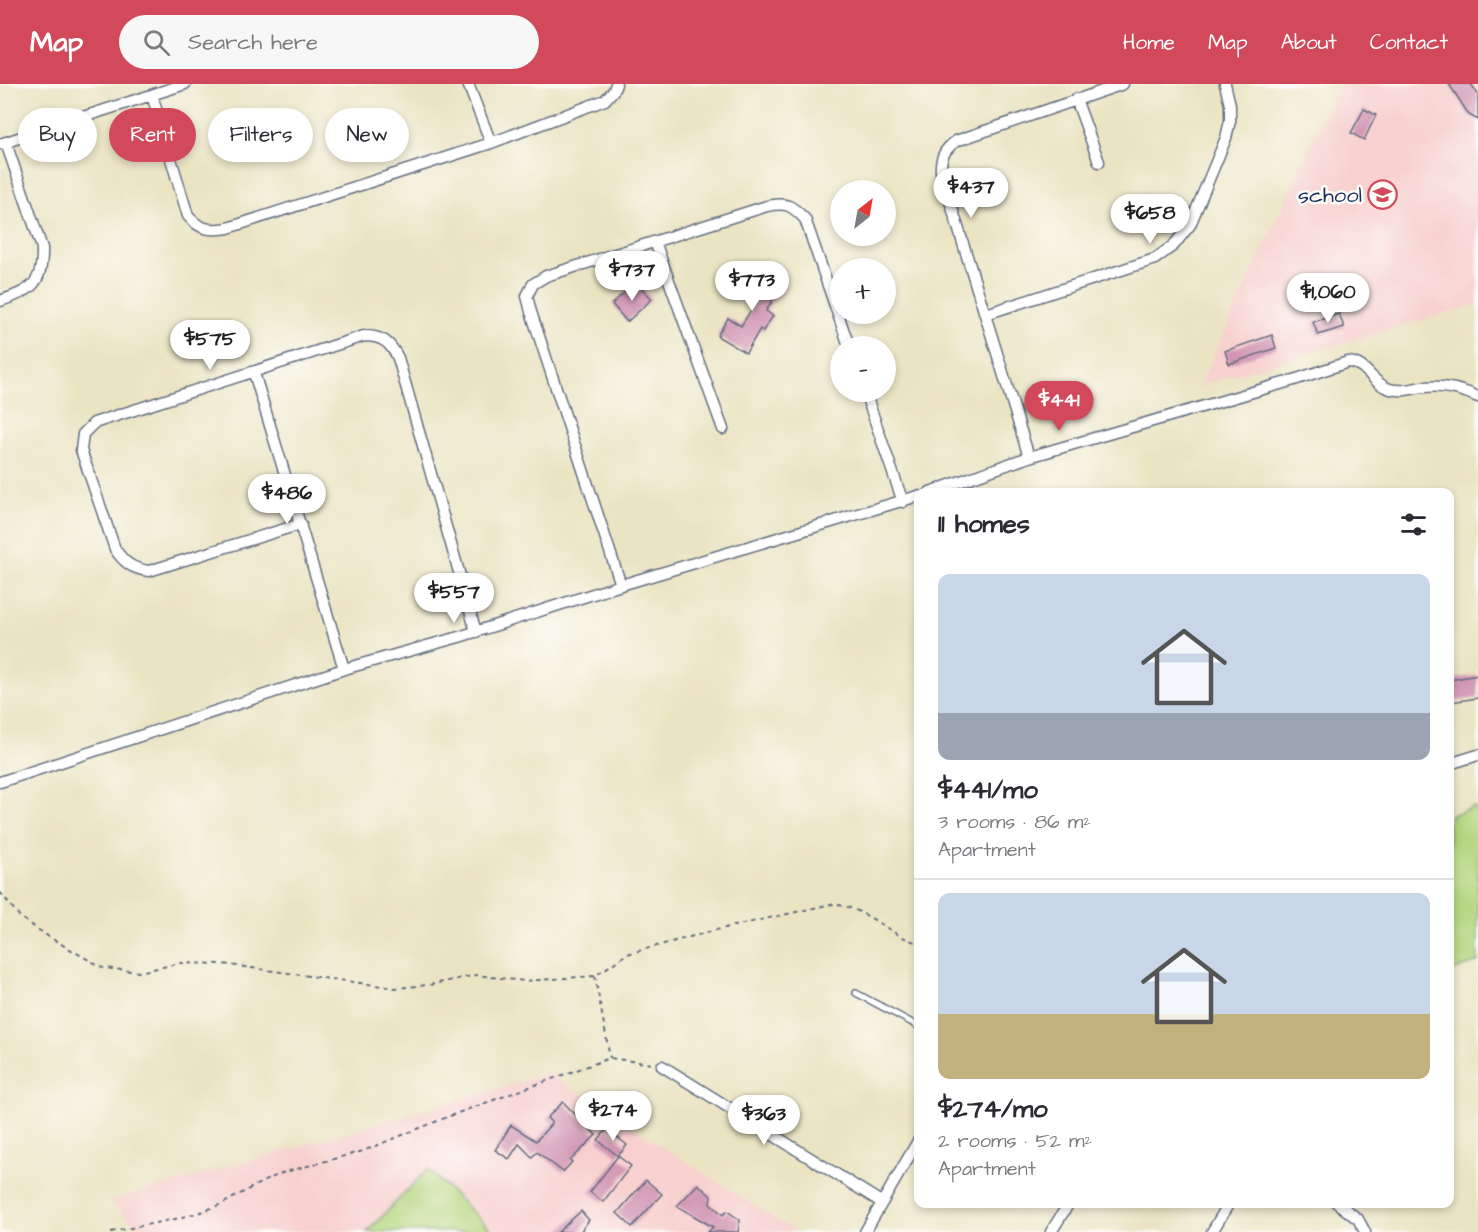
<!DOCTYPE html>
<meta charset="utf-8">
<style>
:root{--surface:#fff;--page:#f7f7f7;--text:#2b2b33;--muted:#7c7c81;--line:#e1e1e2;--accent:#d1495b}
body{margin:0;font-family:"Architects Daughter",sans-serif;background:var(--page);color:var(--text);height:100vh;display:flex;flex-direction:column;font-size:22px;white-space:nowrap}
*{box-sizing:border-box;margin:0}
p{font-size:20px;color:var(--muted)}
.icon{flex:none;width:33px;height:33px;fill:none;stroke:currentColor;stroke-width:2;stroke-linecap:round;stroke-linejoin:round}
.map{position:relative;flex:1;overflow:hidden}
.sheet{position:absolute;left:914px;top:404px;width:540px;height:720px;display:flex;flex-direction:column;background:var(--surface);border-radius:12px;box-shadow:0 3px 9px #0003}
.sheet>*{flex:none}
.top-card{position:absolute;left:18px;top:24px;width:570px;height:54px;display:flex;gap:12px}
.needle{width:39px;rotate:31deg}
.tools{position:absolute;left:830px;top:96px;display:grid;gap:12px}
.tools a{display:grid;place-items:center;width:66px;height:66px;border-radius:50%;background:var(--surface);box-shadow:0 3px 9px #0003;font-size:30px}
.price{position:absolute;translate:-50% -51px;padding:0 14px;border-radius:21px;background:#fff;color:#222;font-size:20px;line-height:39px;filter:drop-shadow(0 2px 3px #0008)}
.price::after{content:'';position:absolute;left:50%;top:36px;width:18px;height:14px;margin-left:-9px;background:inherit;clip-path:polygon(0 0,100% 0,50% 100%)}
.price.on{background:var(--accent);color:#fff}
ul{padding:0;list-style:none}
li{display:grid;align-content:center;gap:12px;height:318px;padding:0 24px}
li+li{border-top:2px solid var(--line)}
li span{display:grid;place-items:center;height:186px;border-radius:12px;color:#555}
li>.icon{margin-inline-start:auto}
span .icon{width:108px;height:108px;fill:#fffc;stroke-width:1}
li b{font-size:26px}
h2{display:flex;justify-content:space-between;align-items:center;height:72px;padding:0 24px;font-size:26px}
.chip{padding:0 21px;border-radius:27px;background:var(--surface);box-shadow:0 3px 9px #0003;font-size:21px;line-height:54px}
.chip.on{background:var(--accent);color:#fff}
header{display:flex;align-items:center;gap:36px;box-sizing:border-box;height:84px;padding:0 30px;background:var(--accent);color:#fff}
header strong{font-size:28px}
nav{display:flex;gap:33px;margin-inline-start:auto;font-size:21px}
.search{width:420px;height:54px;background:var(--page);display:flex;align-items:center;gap:15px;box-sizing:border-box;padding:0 21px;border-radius:33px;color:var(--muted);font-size:22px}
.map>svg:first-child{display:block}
</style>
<header>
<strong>Map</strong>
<div class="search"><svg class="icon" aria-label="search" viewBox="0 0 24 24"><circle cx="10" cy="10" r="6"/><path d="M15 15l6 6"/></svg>Search here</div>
<nav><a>Home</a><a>Map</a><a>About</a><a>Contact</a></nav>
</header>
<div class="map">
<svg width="1478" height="1148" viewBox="0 0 1478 1148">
<rect width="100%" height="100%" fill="#fdfcf7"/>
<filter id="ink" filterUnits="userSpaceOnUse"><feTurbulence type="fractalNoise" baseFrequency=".0167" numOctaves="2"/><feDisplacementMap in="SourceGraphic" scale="12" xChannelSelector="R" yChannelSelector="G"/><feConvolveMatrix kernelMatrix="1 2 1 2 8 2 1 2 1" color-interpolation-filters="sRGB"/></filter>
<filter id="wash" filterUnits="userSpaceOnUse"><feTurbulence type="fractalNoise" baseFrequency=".008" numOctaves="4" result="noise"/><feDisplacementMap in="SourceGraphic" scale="24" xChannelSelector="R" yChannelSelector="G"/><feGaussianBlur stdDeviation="1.35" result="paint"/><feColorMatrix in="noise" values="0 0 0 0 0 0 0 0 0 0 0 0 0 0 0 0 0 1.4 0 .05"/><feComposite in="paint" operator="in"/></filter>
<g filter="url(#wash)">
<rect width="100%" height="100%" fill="#ebe4c3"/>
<path fill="#f7d0cf" d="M1339 0H1478V220L1200 301Z
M549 990 796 1148H142L110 1117Z"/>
<path fill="#b4d57e" stroke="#68826e" stroke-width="1.5" d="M1475 723 1478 732V878L1449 888V732Z
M428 1085 493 1148H494H367Z"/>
<g id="blocks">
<path fill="#d195b3" d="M1449 0H1471L1478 10V36L1469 31Z
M1364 25 1376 31 1364 56 1351 49Z
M755 184 782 200 766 227 773 232 763 247 760 245 746 269 717 252 728 234 741 242 758 215 742 205Z
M636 198 652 215 627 238 612 220Z
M1339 230 1344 243 1318 251 1313 238Z
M1272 251 1276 264 1229 280 1225 267Z
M1478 591V614L1451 618 1449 596Z
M563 1018 596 1051 570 1077 572 1078 563 1088 537 1068 532 1073 519 1060 509 1075 495 1066 511 1041 536 1057 552 1039 547 1034Z
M607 1045 627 1061 618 1072 598 1056Z
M618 1072 631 1082 603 1118 590 1108Z
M646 1096 662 1110 632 1143 617 1129Z
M698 1100 711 1112 710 1119 723 1131 727 1127 740 1136 738 1148H708L713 1143 677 1122Z
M581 1127 589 1136 580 1148H558Z"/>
</g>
</g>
<g filter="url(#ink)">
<use href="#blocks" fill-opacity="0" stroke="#646e81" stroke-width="1.5"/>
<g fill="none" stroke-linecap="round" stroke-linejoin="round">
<defs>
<path id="lane" d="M856 909 918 942"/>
<path id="street" d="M468 0 491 59
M152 11 188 132C200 146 211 147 228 144L491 59 605 16 614 6 616 0
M1076 15 1099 78
M0 60 185 0
M655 158 723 345
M0 217C32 206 43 200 42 164L6 59
M986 230 1155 175 1174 161 1190 141 1226 54 1230 37V21L1225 0
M254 289 344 585
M865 308 903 418
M1029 373 941 88C940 74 944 66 956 57L1123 0
M930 408 1029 373 1294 296 1348 278C1367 279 1372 300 1390 305 1402 308 1410 305 1423 303 1441 301 1461 305 1478 313
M301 440 149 487C133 485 124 479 115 465L81 366 83 350 94 339 364 252C382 252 390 258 398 274L476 548
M621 501 531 228 527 212 533 200 546 192 767 122C787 118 791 121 805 135L849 262
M1449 680 1478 671
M0 698 344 585 459 553 621 501 918 412
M662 982 881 1118
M1337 1119 1358 1135 1365 1148
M865 1148 918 1057
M1051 1148 1069 1119
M1212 1148 1229 1119"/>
</defs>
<use href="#lane" stroke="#646e81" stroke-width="8"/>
<use href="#street" stroke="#646e81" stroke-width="13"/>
<path stroke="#646e81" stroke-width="2" stroke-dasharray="4.5 4.5" stroke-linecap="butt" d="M0 808 20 833 49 853 103 884 139 888 181 879 223 880 396 904 429 901 476 891 524 897 595 892 627 870 712 847 831 820C865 822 887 850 918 859
M595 892 610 974
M111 1148 175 1135 204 1127 224 1119 260 1099 282 1089 363 1067 455 1030 610 974 652 980"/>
<use href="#lane" stroke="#fff" stroke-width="5"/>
<use href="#street" stroke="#fff" stroke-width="10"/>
</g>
</g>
<defs>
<symbol id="school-ring" viewBox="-11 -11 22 22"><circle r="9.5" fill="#fdfcf7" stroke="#d1495b" stroke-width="1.5"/><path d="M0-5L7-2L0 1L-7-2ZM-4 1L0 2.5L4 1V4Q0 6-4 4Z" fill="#d1495b"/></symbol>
</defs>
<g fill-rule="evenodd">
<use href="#school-ring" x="1366" y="94" width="33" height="33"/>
</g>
<g text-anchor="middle" stroke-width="5" stroke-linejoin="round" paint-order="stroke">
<g font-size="22" fill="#1b2f5e" stroke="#fdfcf7" text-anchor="end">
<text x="1362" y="118">school</text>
</g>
</g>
</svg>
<div class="tools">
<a><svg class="needle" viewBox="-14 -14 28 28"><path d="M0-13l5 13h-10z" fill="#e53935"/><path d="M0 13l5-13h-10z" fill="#7c7c81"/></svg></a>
<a>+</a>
<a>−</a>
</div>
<b class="price" style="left:971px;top:135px">$437</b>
<b class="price" style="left:1150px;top:161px">$658</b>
<b class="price" style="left:632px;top:218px">$737</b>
<b class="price" style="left:752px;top:228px">$773</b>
<b class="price" style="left:1328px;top:240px">$1,060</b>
<b class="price" style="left:210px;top:287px">$575</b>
<b class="price on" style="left:1059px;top:348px">$441</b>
<b class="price" style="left:287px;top:441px">$486</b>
<b class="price" style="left:454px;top:540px">$557</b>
<b class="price" style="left:613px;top:1058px">$274</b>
<b class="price" style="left:764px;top:1062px">$363</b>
<div class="top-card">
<a class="chip">Buy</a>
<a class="chip on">Rent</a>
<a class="chip">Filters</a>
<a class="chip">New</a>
</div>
<section class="sheet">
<h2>11 homes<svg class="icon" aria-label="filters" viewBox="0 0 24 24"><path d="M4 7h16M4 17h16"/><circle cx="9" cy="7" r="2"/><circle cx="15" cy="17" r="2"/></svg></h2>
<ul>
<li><span style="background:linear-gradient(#c9d6e8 75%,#9aa5b1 0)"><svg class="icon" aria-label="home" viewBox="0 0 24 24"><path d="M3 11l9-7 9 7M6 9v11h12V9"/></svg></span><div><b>$441/mo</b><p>3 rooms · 86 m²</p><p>Apartment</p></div></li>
<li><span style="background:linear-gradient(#c9d6e8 65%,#c2b280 0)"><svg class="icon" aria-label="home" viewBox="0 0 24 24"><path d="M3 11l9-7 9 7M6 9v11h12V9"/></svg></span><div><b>$274/mo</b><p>2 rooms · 52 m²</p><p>Apartment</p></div></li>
</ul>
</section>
</div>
